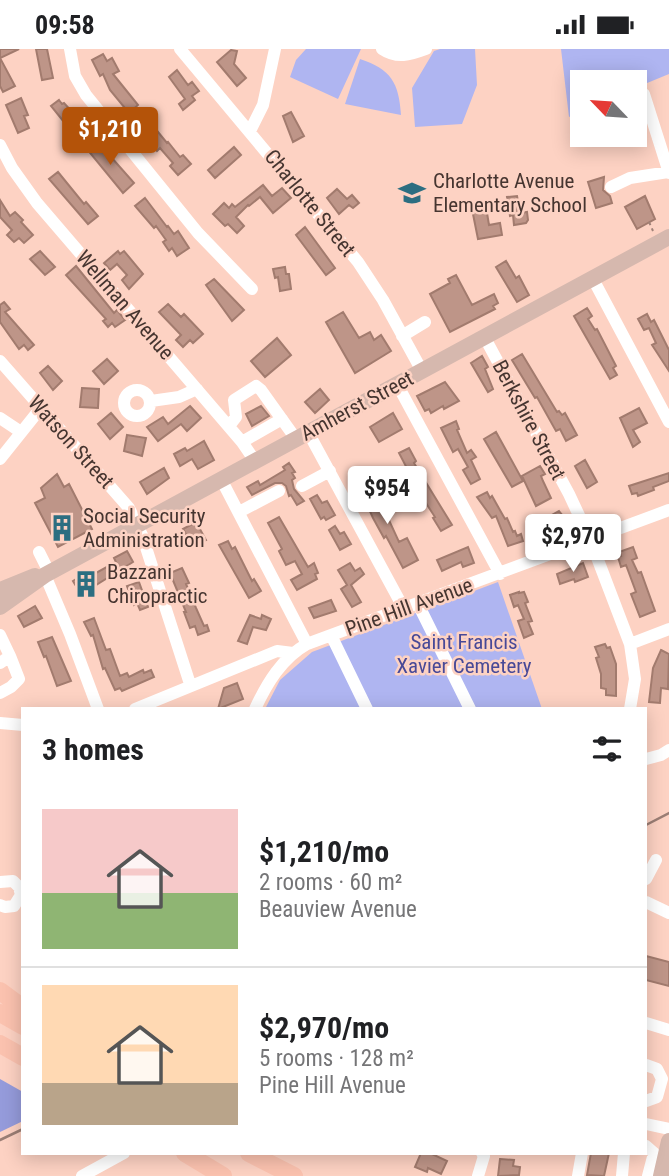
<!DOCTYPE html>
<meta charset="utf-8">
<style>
:root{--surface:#fff;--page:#f6f6f6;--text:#202124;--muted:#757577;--line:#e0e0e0;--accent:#b45309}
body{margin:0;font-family:"Roboto Condensed",sans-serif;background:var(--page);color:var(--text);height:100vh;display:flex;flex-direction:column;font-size:26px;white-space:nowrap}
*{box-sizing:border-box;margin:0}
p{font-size:23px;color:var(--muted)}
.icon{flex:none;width:38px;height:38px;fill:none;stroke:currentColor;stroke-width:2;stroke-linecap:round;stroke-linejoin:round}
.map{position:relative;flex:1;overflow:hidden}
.drawer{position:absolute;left:21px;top:658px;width:626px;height:448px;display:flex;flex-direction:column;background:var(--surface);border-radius:0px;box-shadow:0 4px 18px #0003}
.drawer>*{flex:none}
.needle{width:46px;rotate:295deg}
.controls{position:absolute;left:570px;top:21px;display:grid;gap:14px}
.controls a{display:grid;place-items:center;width:77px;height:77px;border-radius:0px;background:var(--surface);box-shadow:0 4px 18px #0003;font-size:35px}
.price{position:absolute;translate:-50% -60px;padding:0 16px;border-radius:7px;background:#fff;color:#222;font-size:23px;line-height:46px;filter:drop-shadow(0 2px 4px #0008)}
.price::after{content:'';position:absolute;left:50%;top:42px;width:21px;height:16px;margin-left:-10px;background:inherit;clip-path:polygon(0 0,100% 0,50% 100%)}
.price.active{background:var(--accent);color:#fff}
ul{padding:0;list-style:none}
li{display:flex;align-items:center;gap:21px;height:175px;padding:0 21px}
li+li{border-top:2px solid var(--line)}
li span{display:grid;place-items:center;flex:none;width:196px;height:140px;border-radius:0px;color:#555}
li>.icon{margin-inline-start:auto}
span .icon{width:84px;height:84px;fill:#fffc;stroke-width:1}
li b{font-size:30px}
h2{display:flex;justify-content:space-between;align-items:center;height:84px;padding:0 21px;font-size:30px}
.status{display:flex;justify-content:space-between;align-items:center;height:49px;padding:0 35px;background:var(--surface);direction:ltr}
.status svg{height:19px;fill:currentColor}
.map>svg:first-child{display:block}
</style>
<div class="status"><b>09:58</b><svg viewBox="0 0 49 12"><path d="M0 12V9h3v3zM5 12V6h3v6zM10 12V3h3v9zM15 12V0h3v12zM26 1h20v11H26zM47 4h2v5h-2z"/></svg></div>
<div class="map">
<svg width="669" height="1127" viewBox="0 0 669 1127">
<rect width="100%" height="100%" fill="#fdd2c3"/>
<path fill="#afb5f1" d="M306 0H361L338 50 290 28 296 11Z
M440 0H475L477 36 462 75 415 78 412 39 434 2Z
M561 0H669V25L635 39V33H583V62L569 68Z
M360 10C391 20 399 34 401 66L345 55Z
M498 533 542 660H265L280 631 312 603Z"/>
<path fill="#959bdb" d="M0 1030 23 1043V1072L0 1083Z"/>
<path fill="#be9588" stroke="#a27b6e" stroke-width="2" d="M0 0H19L0 9 15 37 3 43 0 37Z
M36 0H47L53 29 42 31Z
M231 1 237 2 234 15 246 29 237 37 217 13Z
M103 5 107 12 112 9 119 22 113 25 138 56 129 64 110 41 103 25 100 27 92 11Z
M177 21 188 36 192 33 199 42 192 47 195 51 183 61 179 55 185 50 169 28Z
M21 49 28 66 24 67 29 79 18 84 6 56Z
M59 51 62 55 64 54 74 65 64 73 51 57Z
M291 63 304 87 293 93 283 67Z
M149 72 167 94 168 93 180 108 183 106 191 115 178 126 170 117 173 114 160 99 157 102 140 80Z
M96 91 134 134 123 144 86 99Z
M234 98 241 106 215 129 208 121Z
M58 123 84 155 86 153 98 167 88 175 49 130Z
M604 128 603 141 610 147 612 154 596 159 588 133Z
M263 136 272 147 282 139 291 149 273 164 260 148 249 157 248 156 236 168 244 177 237 184 228 175 225 177 213 165 224 154 229 159 232 155 235 158Z
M337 140 347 150 352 146 359 154 353 159 349 156 339 165 327 149Z
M517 147 520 164 527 163 528 171 526 174 514 176 513 166 510 167 507 148Z
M645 147 655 170 637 180 625 158Z
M145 149 167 178 168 177 174 185 178 182 189 199 177 207 172 199 169 202 163 193 166 191 156 177 154 179 135 157Z
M0 151 10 167 15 163 23 171 21 173 33 186 24 194 19 189 14 193 7 186 12 181 0 168Z
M486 158 489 176 500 174 502 186 478 190 472 160Z
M305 178 335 219 326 226 296 186Z
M40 202 55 218 45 226 30 210Z
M118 202 120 205 124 202 143 225 129 240 122 231 127 226 117 215 110 221 104 214Z
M506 212 516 229 519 227 529 246 517 253 496 218Z
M76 217 114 264 117 261 125 271 115 278 112 274 108 278 103 272 106 270 66 226Z
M285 218 286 225H289L291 240 280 242 278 228 275 229 273 220Z
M456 226 472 256 494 245 498 254 493 257 495 260 450 283 430 245 450 234 448 230Z
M214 230 244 261 232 272 206 236Z
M4 253 10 260 5 263 34 296 28 301 24 296 19 300 0 273V256Z
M168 255 181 268 184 265 203 285 193 294 190 291 183 298 176 291 181 286 159 263Z
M587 259 592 267 588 270 595 281 597 280 616 317 613 319 617 326 610 330 574 267Z
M343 263 359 289 370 283 374 291 381 286 391 302 355 324 326 273Z
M647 265 651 273 654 271 669 301V322L652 296 656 294 649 279 644 281 638 270Z
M277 289 291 306 265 328 251 312Z
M522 305 557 363 559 362 562 366 565 364 577 386 566 392 560 380 556 382 537 348 535 349 512 311Z
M482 307 488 318 485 320 493 340 488 343 471 314Z
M107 310 118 322 104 335 93 322Z
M48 317 62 332 53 341 40 324Z
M445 333 459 352 444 360 443 357 431 364 429 360 425 362 417 347Z
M82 339 99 340 98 359 80 358Z
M320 340 329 351 315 364 305 353Z
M190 357 201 369 187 382 181 375 158 392 147 378 163 368 168 375Z
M261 357 269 367 252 377 246 365Z
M639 359 647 374 633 381 640 393 633 398 620 369Z
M111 364 123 378 110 390 98 375Z
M393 364 402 380 379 393 370 378Z
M456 372 459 380 457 381 467 404 471 401 476 408 471 411 480 430 471 435 463 421 468 418 458 400 453 403 441 379Z
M496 383 523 432 512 438 484 390Z
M127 386 146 389 142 407 124 402Z
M204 392 214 411 198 420 192 410 180 417 174 405 185 399 187 402Z
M409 399 416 412 414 414 452 476 441 482 433 469 435 468 409 428 411 427 399 404Z
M585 411 597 433 587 439 575 417Z
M289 414 295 423 292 424 295 429 292 431 294 440 304 452 297 456 291 446 289 447 286 437 282 434H275L252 446 247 438 258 432 260 436 285 421 283 418Z
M540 417 545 425 541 427 543 432 551 449 536 457 522 427Z
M164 419 169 429 147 445 140 433Z
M669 424V432L653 438 654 441 638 447 637 444 632 445 629 437Z
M57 425 64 438 69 435 92 480 58 498 35 454 45 449 41 439Z
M371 432 399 493 407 489 418 511 403 519 386 487 384 489 373 469 359 438Z
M487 443 490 449 492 447 505 470 507 469 513 483 515 482 517 487 521 485 523 492 508 497 496 467 492 469 477 448Z
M317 446 322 454 327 452 335 466 326 471 324 468 321 470 310 450Z
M559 462 567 472 564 474 565 476 551 484 546 474 551 471 550 467Z
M279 468 308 518 314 514 318 524 315 525 317 530 297 541 291 531 302 525 295 512 286 516 279 502 282 500 268 474Z
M196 473 206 491 193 498 183 480Z
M335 477 340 485 344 483 351 495 340 501 329 481Z
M228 492 232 500 235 498 252 532 254 530 261 542 249 549 219 496Z
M468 498 474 514 463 518 461 513 442 522 437 511Z
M633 498 637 509 632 511 638 524 641 523 655 562 640 568 631 545 636 543 626 516 621 518 618 508 621 507 619 503Z
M127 502 133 513 88 541 86 537 79 542 73 532 84 525 87 529 116 513 114 509Z
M350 514 355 522 360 519 364 525 351 536 361 553 352 558 341 540 347 536 338 521Z
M583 514 588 528 575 533 574 530 560 535 557 525Z
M182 519 189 534 186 535 196 559 204 577 207 576 209 582 198 586 195 577 190 579 184 563H186L170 524Z
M139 533 148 558 140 561 137 554 134 556 127 537Z
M519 543V544L524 543 528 553 525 554 532 572 528 573 533 585 524 589 518 572 524 570 518 556 514 558 510 546Z
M331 551 336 562 314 569 309 559Z
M35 557 42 569 24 578 18 567Z
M250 566 261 570 262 566 271 570 266 581 253 578 247 595 238 592Z
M94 569 106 601 110 600 120 627 127 624 129 628 143 621 144 624 151 621 154 628 122 642 120 639 115 641 105 619 103 620 93 586 91 587 84 573Z
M52 588 71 632 57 637 46 607 44 608 38 593Z
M605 595 607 599 610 598 616 615V647L606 646V640L601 639V625L596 609 599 608 595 598Z
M661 601 669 605 668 640 661 639 660 654 649 653 653 619Z
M237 634 243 650 218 660 224 639Z
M646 907 669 913V937L646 931Z
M421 1104H430L447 1112 441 1125 428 1119 427 1123 415 1118Z
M591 1104H609L604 1127 587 1126Z
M500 1110 514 1111 513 1117 520 1118 519 1126 498 1127Z"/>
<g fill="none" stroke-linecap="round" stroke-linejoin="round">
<path stroke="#a08278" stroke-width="2" stroke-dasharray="3.5 3.5" stroke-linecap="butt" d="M649 173 653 182"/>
<path stroke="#fff" stroke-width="12" d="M70 0 75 27 86 46 198 184 252 240
M180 0 358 213 383 251 422 322
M382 0C397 10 410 6 426 0
M644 45 669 124
M250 82 263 56 275 0
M0 96 12 119 37 154 242 393 255 412
M611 138 630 129 669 123
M593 230 669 373
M402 287 425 273
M485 289 569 445 590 490 630 595 635 630 630 660
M0 312 129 459 142 486 190 635
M397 335 500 525
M124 354a13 13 0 1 1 26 0a13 13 0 1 1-26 0Z
M151 352 179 348 197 340
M0 369 21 383
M229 377 236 368 234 351 256 337 261 341 296 390
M308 383 404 560
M242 393 282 370
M0 410 40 360
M221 430 307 595
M302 437 330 422
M239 463 279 442
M39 503 49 523
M45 526 70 585 98 660
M418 555 470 660
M0 586 10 607 0 614
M331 586 367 660
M630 595 669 580
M0 644 11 638 19 630 10 607
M135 660 277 602 293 604
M255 660C267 634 282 609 307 595L669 461
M0 674 23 676
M646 710 661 706 669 701
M646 830 656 811
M0 833 13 832 19 838 21 846 14 857 5 858 0 856
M646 853 669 864
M646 974 669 981
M646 1016 657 1020 662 1030 657 1048 646 1052
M646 1075 669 1080
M646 1097 654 1104 648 1127
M82 1127 124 1104
M478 1127 484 1107 482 1104
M578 1127 582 1104
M622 1127 624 1104"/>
<path stroke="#d6b8ae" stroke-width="16" d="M0 541 35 527
M0 558 45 526 669 188
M661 1127 669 1092"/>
<path stroke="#fbc2af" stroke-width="18" d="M0 942 23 959
M0 964 23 977
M0 995 23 1008
M185 1104 223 1127
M249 1104 294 1127"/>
<path stroke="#9b7e75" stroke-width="2.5" d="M646 776 669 764
M0 1091 23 1080"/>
</g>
<defs>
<symbol id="school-bare" viewBox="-9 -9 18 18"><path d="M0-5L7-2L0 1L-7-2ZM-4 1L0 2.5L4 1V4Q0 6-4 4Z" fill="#2c6e81" stroke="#fdd2c3" stroke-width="2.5" paint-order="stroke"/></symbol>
<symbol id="building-bare" viewBox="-9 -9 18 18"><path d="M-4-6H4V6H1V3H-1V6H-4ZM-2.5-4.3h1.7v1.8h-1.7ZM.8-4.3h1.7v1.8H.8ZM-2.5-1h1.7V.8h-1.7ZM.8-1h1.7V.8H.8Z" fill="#2c6e81" stroke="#fdd2c3" stroke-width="2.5" paint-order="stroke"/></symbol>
</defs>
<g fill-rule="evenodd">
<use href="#school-bare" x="393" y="125" width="38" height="38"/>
<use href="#building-bare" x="43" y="460" width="38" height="38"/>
<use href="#building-bare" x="67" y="516" width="38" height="38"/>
</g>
<g text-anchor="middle" stroke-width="5" stroke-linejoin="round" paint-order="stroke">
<g font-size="21" fill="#463530" stroke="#fdd2c3" text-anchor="start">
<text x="433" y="139">Charlotte Avenue<tspan x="433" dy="24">Elementary School</tspan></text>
<text x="83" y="474">Social Security<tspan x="83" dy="24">Administration</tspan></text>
<text x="107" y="530">Bazzani<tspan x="107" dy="24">Chiropractic</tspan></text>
</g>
<g font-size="21" fill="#463530" stroke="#fdd2c3">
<text transform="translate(310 154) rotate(51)" y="7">Charlotte Street</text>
<text transform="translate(125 256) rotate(49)" y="7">Wellman Avenue</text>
<text transform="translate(357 357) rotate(-28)" y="7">Amherst Street</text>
<text transform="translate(529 371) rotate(62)" y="7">Berkshire Street</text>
<text transform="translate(71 393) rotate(48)" y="7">Watson Street</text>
<text transform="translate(409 558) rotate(-20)" y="7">Pine Hill Avenue</text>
</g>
<g font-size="21" fill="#484997" stroke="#fdd2c3">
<text x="464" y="600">Saint Francis<tspan x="464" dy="24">Xavier Cemetery</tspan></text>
</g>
</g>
</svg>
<div class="controls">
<a><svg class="needle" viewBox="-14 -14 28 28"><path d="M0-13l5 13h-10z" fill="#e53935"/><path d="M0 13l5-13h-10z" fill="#757577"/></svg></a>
</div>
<b class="price active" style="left:110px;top:118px">$1,210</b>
<b class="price" style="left:387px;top:477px">$954</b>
<b class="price" style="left:573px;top:525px">$2,970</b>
<section class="drawer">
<h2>3 homes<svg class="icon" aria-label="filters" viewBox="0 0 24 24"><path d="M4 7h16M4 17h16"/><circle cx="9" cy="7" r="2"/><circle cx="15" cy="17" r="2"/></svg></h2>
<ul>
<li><span style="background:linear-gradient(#f6c9c9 60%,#8fb573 0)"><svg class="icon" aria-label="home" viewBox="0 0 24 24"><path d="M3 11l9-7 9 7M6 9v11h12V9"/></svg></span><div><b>$1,210/mo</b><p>2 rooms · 60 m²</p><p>Beauview Avenue</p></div></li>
<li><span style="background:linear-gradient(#ffd9b3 70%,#b9a48a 0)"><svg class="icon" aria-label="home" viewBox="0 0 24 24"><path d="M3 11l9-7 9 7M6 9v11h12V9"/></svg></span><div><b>$2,970/mo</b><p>5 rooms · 128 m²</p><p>Pine Hill Avenue</p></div></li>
</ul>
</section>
</div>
